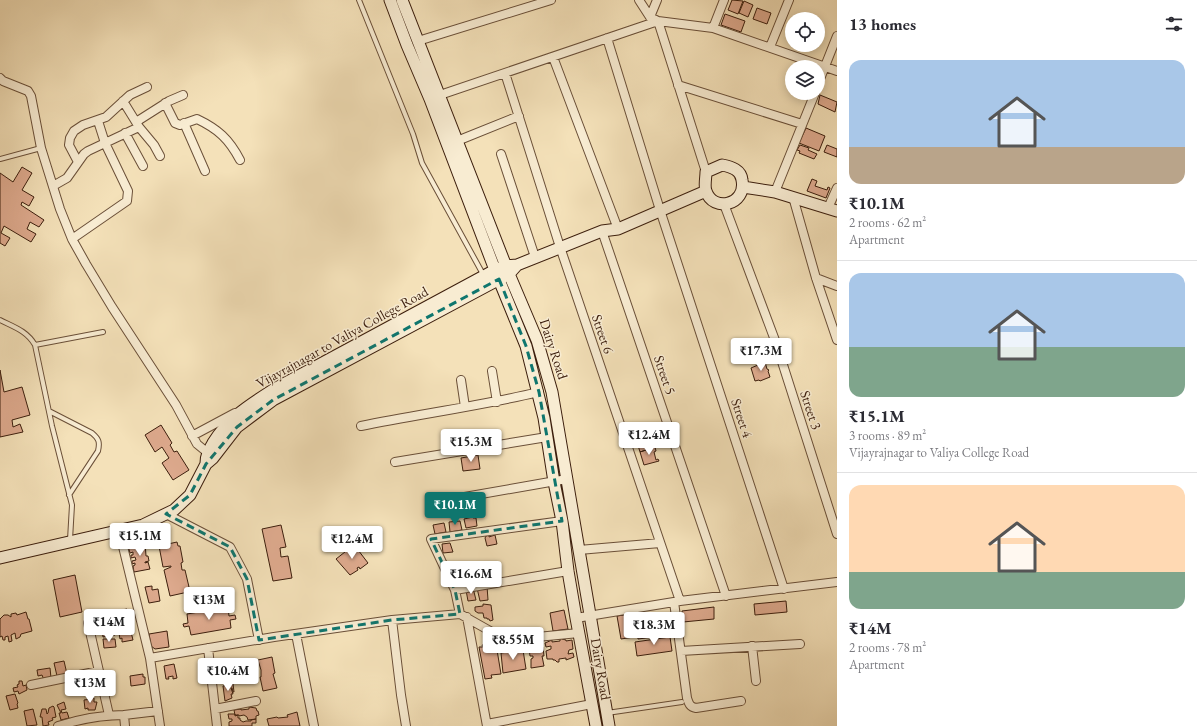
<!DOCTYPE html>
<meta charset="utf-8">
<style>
:root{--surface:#fff;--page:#f7f7f7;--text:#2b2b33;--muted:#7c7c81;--line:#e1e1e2;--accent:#0f766e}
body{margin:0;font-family:"EB Garamond",serif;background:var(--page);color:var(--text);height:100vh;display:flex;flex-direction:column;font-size:15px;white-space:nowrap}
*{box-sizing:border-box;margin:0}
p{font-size:13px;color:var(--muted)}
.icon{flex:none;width:22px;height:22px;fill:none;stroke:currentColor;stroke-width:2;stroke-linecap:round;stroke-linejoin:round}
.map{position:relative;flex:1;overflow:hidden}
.panel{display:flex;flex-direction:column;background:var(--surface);width:360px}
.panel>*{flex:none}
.tools{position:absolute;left:785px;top:12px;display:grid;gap:8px}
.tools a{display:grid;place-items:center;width:40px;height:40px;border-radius:50%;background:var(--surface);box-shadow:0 2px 10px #0003;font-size:20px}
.price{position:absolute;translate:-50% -34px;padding:0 9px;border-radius:4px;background:#fff;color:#222;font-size:13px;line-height:26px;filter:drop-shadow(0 1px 2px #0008)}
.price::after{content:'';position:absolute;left:50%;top:24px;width:12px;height:9px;margin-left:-6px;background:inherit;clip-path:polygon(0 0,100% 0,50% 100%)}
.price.on{background:var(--accent);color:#fff}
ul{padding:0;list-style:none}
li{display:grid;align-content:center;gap:8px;height:212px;padding:0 12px}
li+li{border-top:1px solid var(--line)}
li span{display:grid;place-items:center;height:124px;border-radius:12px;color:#555}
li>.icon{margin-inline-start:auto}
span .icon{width:72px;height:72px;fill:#fffc;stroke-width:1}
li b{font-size:17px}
h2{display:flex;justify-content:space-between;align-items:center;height:48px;padding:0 12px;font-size:17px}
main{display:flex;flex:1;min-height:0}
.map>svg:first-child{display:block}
</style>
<main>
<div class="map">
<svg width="837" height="726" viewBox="0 0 837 726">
<rect width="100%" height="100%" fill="#f4e1b9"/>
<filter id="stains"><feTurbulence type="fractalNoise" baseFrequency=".005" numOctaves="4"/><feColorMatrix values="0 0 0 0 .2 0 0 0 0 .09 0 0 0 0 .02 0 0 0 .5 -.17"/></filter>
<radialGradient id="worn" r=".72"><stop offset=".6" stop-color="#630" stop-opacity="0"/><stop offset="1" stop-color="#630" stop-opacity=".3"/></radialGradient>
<path fill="#deaa8e" stroke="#3c1e0d" d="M732 0 743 1 738 14 728 10Z
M744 1 753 5 748 17 739 13Z
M757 8 771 13 767 24 753 19Z
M725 14 745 21 741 32 721 25Z
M820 95 837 102 835 112 818 104Z
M806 128 825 136 819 151 799 143Z
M800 145 809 148 808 150 817 154 814 159 799 153 800 151 797 150Z
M827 145 837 149V157L824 152Z
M22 167 32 173 22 190 34 197 29 206 22 202 21 205 44 220 39 227 30 222 27 229 36 234 31 242 4 226 1 233 10 238 5 246 0 243V173L13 182Z
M812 179 817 181 815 186 827 190 828 187 830 188 826 198 807 191Z
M765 362 767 369 769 370 768 371 770 377 760 381 759 380 755 381 751 368Z
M0 370 4 392 22 387 30 415 12 420 13 427 20 424 23 432 0 437Z
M161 425 172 443 170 445 174 452 177 451 189 470 173 480 162 463 169 458 162 447 155 452 145 435Z
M647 439 651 448 648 447 649 449 640 452 637 442Z
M655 447 656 451 654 452 656 460 658 459 659 461 644 465 640 452Z
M478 455 480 469 463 471 461 458Z
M473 517V518H476L477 526 466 528 464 519Z
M460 521 462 530 450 532 449 522Z
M444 523 446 532 435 534 433 525Z
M281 525 286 547 280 548 281 557 288 556 292 578 273 581 262 529Z
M489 535V537L495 535 497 544 487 546 485 538 486 536Z
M145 542 146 556H148L149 561 145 562V563L148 562 150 569 134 572 133 566 135 565V563L132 564V561L136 560 135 557 131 558V555H133V552L130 553 128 546Z
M177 542 178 546H180L183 562 181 563 182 570H185L189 587 187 588 188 592 170 596 164 570 171 567V566L163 567 159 546Z
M450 543 453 552 443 553 442 544Z
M355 546 368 563 360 569 359 567 357 568 358 570 350 575 336 559 350 548H351Z
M482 565 484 577 486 576V578L476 579 473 566Z
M75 575 82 612 60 617 53 580Z
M152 586V590L158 589 160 601 149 603 145 587Z
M487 586 488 600 480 601 477 588Z
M473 588 476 600 468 601 466 590Z
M786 601 787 612 755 615 754 604Z
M483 604 491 605 493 620 490 621 489 619H487V618H484L483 613H478L475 611V607L483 606Z
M228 607 229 616 235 615 236 619 230 620 231 628 191 635 189 626 184 627 183 624 188 623 187 614Z
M714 607V619L683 622 682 611Z
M127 609 129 621 118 622V619L117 620 116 611Z
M564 610 568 629 553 631 550 613Z
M26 612 28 619H29L32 631 21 634 20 637 16 639 15 633 11 635 12 641 9 642 8 636 5 637V640H3L2 636 0 637V619L4 615H8L11 617V614L16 613 17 615Z
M632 614 634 637 621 639 617 616Z
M668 615 670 635 638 639 636 619Z
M129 624 133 640 122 642V638L120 639 118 627Z
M114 628 115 635 103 637 102 630Z
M167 631 169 647 155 649 151 646 149 634Z
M562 637V639L566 640V641L572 640 573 649 569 650 568 654 573 653 574 657 566 660V658L559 659V662H557L555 660H553V659H547L546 651 551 649V646L546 647 545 643 552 640V642L560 641V638Z
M670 637 672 651 637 656 635 642Z
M103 639H115L116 647 104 648Z
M491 643 492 645 496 644 501 674 491 675 492 678 485 679 479 647H483L482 645Z
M543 647 544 656H542L544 666 531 668V659L533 658V656H530L529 648Z
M523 650 526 669 503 673 501 653Z
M272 657 274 668 275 673 273 674 277 688 263 691 260 677H261V670L258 660Z
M64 661 67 674 57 676 54 663Z
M174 664 177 678 173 679V676L168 677 169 679H166L164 666Z
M50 668 51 678 44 680 42 675 38 676 37 670Z
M143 674V677H145V684L131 686 130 676Z
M19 681H22L23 686 26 685 27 690 19 694 18 691 14 692 13 688 18 687 17 685 19 684Z
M233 684 234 692H233L232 688H231L233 694H231L232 698 225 701 223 686Z
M15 694 18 703 17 704 18 708 10 710 6 696Z
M92 698H94V702H97L95 710H88V708L85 709 84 700 92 699Z
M64 702 66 709 61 710 62 713 67 712 69 718 61 720 59 713H61L57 705Z
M53 706 54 707 56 717 52 718 53 720 48 722 49 725 43 726 42 717H40L42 709H46L47 714 48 713 49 708Z
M249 707 256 708 257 711H258L259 715 256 716V719L248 720 247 717 244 715 239 716V715H235L234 710 241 709V710L249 709Z
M33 709 37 725 27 726 24 711Z
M297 712 300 726H269L267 719 277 717 278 718 288 717 287 715Z
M228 714H235V716L238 715V718H240V720L243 722 246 721H251V720L256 719V723H252V726H229V722L232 721V719H229Z"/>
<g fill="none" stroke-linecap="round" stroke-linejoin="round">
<defs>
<path id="lane" d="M359 0 413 134 422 163 484 276
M0 159 41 148
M0 320C14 327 27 331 35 345L52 426 72 505 70 540
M35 345 103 332
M49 411 92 433C99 439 100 442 98 451L69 495
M607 713 682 702"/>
<path id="street" d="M639 0 650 17 658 21 706 172
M650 17 657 0
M713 28 724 0
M607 38 660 210 784 589
M418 41 551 0
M770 47 789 0
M553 57 618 229
M505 73 560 247 680 601
M0 78 3 81 28 91 31 96 41 148 60 209 72 239 86 264 112 307 176 405 197 444 208 453
M818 84 837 36
M678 85 802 124
M434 97 658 21 713 28 837 71
M123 101 139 127 154 145 160 156
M165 103 175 123 180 125 197 119C218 129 229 139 240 160
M136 122 169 101 183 95
M184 123 205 171
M125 133 143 166
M457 141 519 116
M501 154 535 257
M78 162 69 145 70 138 74 131 83 125 106 117 130 95 147 87
M53 186 67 178 84 154 88 151 139 127
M775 192 815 93
M793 197 816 278 837 340
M724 204 776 343 837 534
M828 208 837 188
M602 231 726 596
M72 239 127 201 128 191 105 143 98 121
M816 278 837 286
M492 371 497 402
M461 380 465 407
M361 426C420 414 480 406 539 392
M192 436 235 413
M395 462 547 437
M430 503 567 479
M166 514 230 547 247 579 259 640
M119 530 150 658 160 726
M579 550 660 543
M455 590 568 571
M674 602 687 698C689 704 690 707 696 708L741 701
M460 614 455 590 431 539 562 521
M467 617 487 726
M576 618 680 601 837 582
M392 620 401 695 406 726
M88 623 109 715
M296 634 314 726
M752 646 756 681
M208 648 217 726
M681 651 800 644
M150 658 274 637 392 620 460 614 506 640 579 633
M31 685 99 671
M215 709 256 701
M487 724 592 704
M58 726C80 719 102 715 124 715
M125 726 124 715 158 711"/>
<path id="secondary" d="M390 0 407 45 430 99 495 270 526 346 544 418 554 482 562 521 568 571 576 618 596 726
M402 0 509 274 537 340 552 392 609 726
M722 165C732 167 741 170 742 180 747 205 713 213 706 191 704 186 706 178 706 172Z
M743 187 775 192 837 211
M206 463C206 455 209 450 213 443 229 417 251 404 276 388L495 270 506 266 517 265 602 231 618 229 706 191
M0 558 143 525 174 510 190 495 206 464 213 458 237 427 273 400 509 274 517 265"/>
</defs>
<use href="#lane" stroke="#6a4f38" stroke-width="6"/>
<use href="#street" stroke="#6a4f38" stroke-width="10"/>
<use href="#secondary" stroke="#3c1e0d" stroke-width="13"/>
<use href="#lane" stroke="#f8ecd2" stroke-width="4"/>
<use href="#street" stroke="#f8ecd2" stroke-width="8"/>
<use href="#secondary" stroke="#f8ecd2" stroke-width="11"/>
</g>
<path fill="none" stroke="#0f766e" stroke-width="3" stroke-dasharray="8 5" stroke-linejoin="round" d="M499 279 526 346 539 392 562 521 431 539 455 590 460 614 392 620 259 640 247 579 230 547 166 514 190 495 206 464 237 427 273 400Z"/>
<g text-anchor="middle" stroke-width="3" stroke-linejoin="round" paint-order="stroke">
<g font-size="14" fill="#3c1e0d" stroke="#f8ecd2">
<text transform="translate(603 334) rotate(71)" y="5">Street 6</text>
<text transform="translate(342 337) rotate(-29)" y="5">Vijayrajnagar to Valiya College Road</text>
<text transform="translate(554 349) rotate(72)" y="5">Dairy Road</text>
<text transform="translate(665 375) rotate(71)" y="5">Street 5</text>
<text transform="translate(811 410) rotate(72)" y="5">Street 3</text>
<text transform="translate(742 418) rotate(72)" y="5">Street 4</text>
<text transform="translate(601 669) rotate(80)" y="5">Dairy Road</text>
</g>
</g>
<rect width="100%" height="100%" filter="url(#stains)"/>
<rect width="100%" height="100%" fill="url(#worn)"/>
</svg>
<div class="tools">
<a><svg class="icon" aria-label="locate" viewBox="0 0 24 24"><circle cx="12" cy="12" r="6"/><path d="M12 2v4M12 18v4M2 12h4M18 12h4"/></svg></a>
<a><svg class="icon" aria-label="layers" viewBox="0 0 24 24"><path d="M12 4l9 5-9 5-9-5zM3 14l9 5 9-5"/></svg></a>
</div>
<b class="price" style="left:761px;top:372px">₹17.3M</b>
<b class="price" style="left:649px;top:456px">₹12.4M</b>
<b class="price" style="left:471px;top:463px">₹15.3M</b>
<b class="price on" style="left:455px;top:526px">₹10.1M</b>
<b class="price" style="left:140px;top:557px">₹15.1M</b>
<b class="price" style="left:352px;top:560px">₹12.4M</b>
<b class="price" style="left:471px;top:595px">₹16.6M</b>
<b class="price" style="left:209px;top:621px">₹13M</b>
<b class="price" style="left:109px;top:643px">₹14M</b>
<b class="price" style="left:654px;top:646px">₹18.3M</b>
<b class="price" style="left:513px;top:661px">₹8.55M</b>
<b class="price" style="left:228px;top:692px">₹10.4M</b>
<b class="price" style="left:90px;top:704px">₹13M</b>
</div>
<section class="panel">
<h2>13 homes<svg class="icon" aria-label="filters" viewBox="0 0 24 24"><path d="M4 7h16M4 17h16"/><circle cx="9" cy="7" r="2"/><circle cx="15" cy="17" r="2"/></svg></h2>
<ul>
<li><span style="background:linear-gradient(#a9c7e8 70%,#b9a48a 0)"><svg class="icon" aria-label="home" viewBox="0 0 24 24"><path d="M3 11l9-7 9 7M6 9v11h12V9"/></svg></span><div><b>₹10.1M</b><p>2 rooms · 62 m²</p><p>Apartment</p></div></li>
<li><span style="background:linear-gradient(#a9c7e8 60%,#7fa58c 0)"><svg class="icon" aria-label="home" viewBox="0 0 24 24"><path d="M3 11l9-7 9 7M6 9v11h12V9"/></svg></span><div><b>₹15.1M</b><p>3 rooms · 89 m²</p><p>Vijayrajnagar to Valiya College Road</p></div></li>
<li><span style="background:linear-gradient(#ffd9b3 70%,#7fa58c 0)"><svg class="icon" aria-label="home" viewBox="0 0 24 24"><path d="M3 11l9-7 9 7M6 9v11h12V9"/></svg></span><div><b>₹14M</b><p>2 rooms · 78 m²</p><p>Apartment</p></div></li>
</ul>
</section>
</main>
